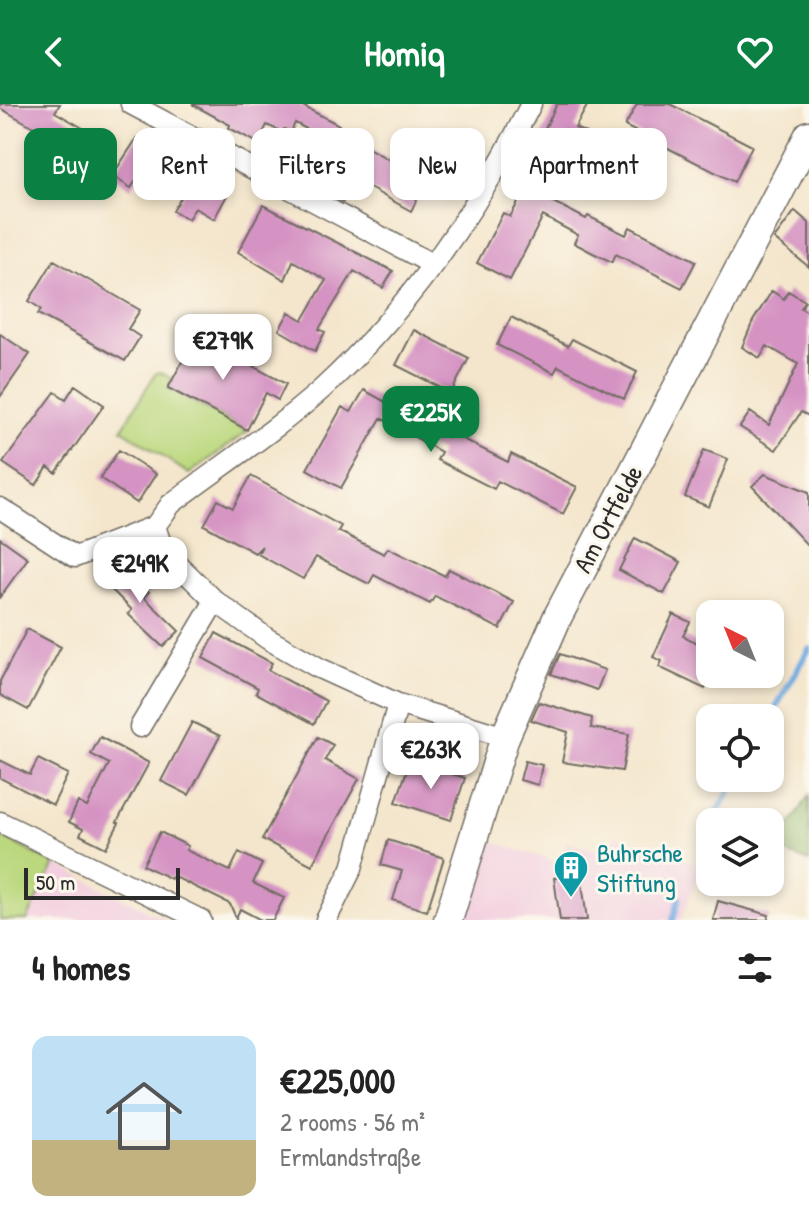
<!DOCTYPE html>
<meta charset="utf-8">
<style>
:root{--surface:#fff;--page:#f6f6f6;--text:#222;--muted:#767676;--accent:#0b8043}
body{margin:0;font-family:"Patrick Hand",sans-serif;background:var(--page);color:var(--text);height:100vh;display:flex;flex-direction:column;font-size:30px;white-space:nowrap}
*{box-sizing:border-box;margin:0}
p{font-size:26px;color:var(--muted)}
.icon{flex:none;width:44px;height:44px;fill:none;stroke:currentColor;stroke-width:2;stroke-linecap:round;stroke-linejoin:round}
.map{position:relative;height:816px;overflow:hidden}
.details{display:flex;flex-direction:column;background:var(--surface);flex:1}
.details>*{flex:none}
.hud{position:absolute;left:24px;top:24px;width:762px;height:72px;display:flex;gap:16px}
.needle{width:52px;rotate:317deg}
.tools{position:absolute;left:696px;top:496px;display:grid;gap:16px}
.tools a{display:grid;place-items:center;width:88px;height:88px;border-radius:16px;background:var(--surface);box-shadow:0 4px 12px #0003;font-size:40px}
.scale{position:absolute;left:24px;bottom:20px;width:156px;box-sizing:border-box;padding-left:8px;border:4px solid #2b2b2b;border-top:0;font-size:22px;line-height:28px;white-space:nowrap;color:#2b2b2b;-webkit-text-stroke:6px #fbf7ec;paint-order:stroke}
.price{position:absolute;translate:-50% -68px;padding:0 18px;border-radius:16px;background:#fff;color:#222;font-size:26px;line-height:52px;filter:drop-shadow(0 2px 4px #0008)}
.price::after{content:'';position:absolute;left:50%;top:48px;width:24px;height:18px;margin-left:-12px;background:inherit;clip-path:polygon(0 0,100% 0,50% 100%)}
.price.current{background:var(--accent);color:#fff}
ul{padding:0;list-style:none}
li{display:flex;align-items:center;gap:24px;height:200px;padding:0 32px}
li span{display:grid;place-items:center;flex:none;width:224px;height:160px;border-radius:16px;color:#555}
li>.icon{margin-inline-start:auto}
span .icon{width:96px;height:96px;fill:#fffc;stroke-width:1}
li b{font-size:34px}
h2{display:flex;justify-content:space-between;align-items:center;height:96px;padding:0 32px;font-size:34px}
.pill{padding:0 28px;border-radius:16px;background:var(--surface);box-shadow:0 4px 12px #0003;font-size:28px;line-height:72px}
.pill.current{background:var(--accent);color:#fff}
header{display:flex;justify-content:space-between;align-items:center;height:104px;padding:0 32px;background:var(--accent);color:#fff;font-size:36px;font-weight:700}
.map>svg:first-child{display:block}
</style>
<header><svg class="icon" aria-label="back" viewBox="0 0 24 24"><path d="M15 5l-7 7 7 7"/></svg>Homiq<svg class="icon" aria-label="heart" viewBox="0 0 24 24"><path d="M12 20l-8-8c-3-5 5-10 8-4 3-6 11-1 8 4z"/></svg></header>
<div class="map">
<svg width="809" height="816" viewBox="0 0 809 816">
<rect width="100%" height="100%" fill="#fbf7ec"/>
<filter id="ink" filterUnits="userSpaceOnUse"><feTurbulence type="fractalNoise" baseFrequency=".0125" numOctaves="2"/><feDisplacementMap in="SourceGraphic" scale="16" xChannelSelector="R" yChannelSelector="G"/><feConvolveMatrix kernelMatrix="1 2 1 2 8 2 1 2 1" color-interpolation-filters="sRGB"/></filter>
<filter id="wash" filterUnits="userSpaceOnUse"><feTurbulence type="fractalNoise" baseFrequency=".006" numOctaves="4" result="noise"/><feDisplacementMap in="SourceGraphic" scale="32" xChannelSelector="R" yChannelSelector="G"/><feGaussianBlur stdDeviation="1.8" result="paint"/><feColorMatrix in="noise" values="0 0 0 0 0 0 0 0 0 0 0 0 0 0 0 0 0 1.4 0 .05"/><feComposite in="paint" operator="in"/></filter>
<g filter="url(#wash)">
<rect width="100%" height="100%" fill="#f4e6cc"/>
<path fill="#f3cfdf" d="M616 731 701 761 681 816H463L486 736 560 759 567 738 607 749Z
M55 760 166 816H27Z"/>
<path fill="#bbd87e" stroke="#738254" stroke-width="2" d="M160 268 172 275 168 284 248 327 189 370 122 325 155 270Z
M0 732 55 760 27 816H0Z"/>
<path fill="#94b86d" stroke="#60724c" stroke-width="2" d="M809 691V758L776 745Z"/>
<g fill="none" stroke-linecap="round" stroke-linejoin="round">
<path stroke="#71aae1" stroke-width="6" d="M770 614 809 545
M712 718 737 674
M705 731 710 722
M673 816 679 794"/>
</g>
<g id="blocks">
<path fill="#d593c3" d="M0 0H60L55 8 95 31 83 51 0 4Z
M192 0H299L339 21 336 26 427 77 411 107 355 76 343 98 329 91 342 66 314 52 324 34 295 19 291 28 284 25 282 28 267 21 258 39 229 24 230 21Z
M557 0H588L575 24 603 37 587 70 535 45Z
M637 0H670L752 42 734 78 625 22Z
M137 34 174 59 202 73 204 71 230 86 214 115 195 104 188 115 173 107 183 90 144 65 131 84 112 72Z
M436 40 461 56 446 80 421 64Z
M526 84 586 115 588 112 626 131 630 123 696 157 682 184 616 150 612 158 593 149 574 139 578 131 543 112 510 176 477 159 503 109 510 113Z
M263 101 393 167 383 184 354 167 319 225 325 228 315 247 279 226 289 208 303 216 326 176 293 157 285 176 238 148Z
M795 107 809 119V163L774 135Z
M54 156 140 206 128 225 140 233 125 257 38 210 41 205 29 197Z
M772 187 784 195 788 187 805 197 801 204 809 209V312L801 308 776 346 740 323 750 308 769 321 798 260 767 242 760 254 742 243 753 217Z
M511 213 568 242 572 235 637 268 624 295 558 262 554 269 497 241Z
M414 226 469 254 451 289 396 261Z
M191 229 286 280 278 296 266 289 247 326 168 284 188 247 183 245Z
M0 230 30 250 0 293Z
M75 281 104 301 56 369 48 363 36 381 3 359 55 288 66 295Z
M364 286 449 333 451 329 508 358 511 350 577 383 563 410 498 377 494 385 437 356 441 348 381 314 341 384 307 365 342 303 351 308Z
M119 346 156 370 137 399 100 374Z
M704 346 728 355 709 403 685 393Z
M765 370 809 388V443L752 382Z
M251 372 341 422 338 427 384 450 388 444 445 472 449 465 514 498 500 525 435 492 430 500 374 471 369 480 316 453 303 475 258 450 262 442 255 449 204 421 218 396 233 404Z
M0 434 28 454 0 493Z
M635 434 681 458 664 490 619 466Z
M119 458 149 488 144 493 179 527 163 543 128 510 132 506 102 476Z
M673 510 690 518 683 532 710 545V575L705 585 659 563 662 557 653 553Z
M27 525 61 543 28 606 0 591V577Z
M216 529 272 559 268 566 326 597 314 620 256 589 258 584 203 554Z
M560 550 605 566 597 586 551 570Z
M539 598 592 614 591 624 629 630 622 667 562 658 568 628 531 616Z
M192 618 220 632 189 691 161 677Z
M100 633 149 659 117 718 119 719 106 744 80 731 83 725 69 718 78 698 87 703 109 660 91 650Z
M318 633 333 641 325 656 359 675 312 761 262 735Z
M38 655 68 670 53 701 0 674V656L30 671Z
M525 657 542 661 538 681 520 676Z
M421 660 465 674 451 716 396 698 408 663 419 667Z
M160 728 188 742 186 746 230 767 239 748 262 760 253 779 284 794 273 816H261L240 805 236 814 230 800 173 772 171 775 143 761Z
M388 736 444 754 427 807 393 796 402 767 381 761Z
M581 771 587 816H560L554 774Z
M718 797 769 811 768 816H713Z"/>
</g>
</g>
<g filter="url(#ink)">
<use href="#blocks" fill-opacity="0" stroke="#716c63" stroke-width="2"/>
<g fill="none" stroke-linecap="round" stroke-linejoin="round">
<defs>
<path id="street" d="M131 0 432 160
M0 404 75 453 155 422
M155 422 171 400C221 362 275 327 322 285 409 205 478 105 531 0
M155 422 163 446 215 497 268 535 319 564 398 600 505 633
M140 623 215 497
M0 718 201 816
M326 816 352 764 398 600"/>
<path id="secondary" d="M448 816 505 633 558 512 809 31"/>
</defs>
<use href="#street" stroke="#716c63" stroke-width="23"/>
<use href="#secondary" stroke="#716c63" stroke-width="31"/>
<use href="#street" stroke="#fff" stroke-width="20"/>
<use href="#secondary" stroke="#fff" stroke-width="28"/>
</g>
</g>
<defs>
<symbol id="building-pin" viewBox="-11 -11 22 30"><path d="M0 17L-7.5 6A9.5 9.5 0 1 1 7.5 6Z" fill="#0f9aa8" stroke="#fbf7ec"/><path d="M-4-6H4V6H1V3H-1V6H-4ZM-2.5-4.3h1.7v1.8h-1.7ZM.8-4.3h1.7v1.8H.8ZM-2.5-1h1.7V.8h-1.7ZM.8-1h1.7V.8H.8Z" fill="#fff"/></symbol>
</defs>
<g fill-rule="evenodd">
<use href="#building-pin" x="551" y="744" width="40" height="54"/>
</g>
<g text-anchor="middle" stroke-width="6" stroke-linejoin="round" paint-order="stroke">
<g font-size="26" fill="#2b2b2b" stroke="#fbf7ec">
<text transform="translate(608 415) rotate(-62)" y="9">Am Ortfelde</text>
</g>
<g font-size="26" fill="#0d838f" stroke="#fbf7ec" text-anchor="start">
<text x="597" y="758">Buhrsche<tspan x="597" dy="30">Stiftung</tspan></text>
</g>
</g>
</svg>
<div class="tools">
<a><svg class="needle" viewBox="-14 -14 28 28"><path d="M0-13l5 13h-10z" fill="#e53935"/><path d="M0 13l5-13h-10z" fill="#767676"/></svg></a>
<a><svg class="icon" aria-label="locate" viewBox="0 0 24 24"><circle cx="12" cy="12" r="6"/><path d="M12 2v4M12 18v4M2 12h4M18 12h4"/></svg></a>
<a><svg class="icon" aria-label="layers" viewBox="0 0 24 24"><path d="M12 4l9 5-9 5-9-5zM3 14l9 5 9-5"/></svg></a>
</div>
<div class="scale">50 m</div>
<b class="price" style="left:223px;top:278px">€279K</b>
<b class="price current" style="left:431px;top:350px">€225K</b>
<b class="price" style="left:140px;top:501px">€249K</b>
<b class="price" style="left:431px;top:687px">€263K</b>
<div class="hud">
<a class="pill current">Buy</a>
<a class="pill">Rent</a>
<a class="pill">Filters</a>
<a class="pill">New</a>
<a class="pill">Apartment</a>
</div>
</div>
<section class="details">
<h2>4 homes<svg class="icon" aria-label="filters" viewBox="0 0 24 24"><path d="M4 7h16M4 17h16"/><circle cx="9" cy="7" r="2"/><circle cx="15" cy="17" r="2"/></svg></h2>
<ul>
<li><span style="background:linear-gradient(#bfe0f5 65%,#c2b280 0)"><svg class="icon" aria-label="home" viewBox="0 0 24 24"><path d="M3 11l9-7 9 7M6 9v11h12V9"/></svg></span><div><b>€225,000</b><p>2 rooms · 56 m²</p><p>Ermlandstraße</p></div></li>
</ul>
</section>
